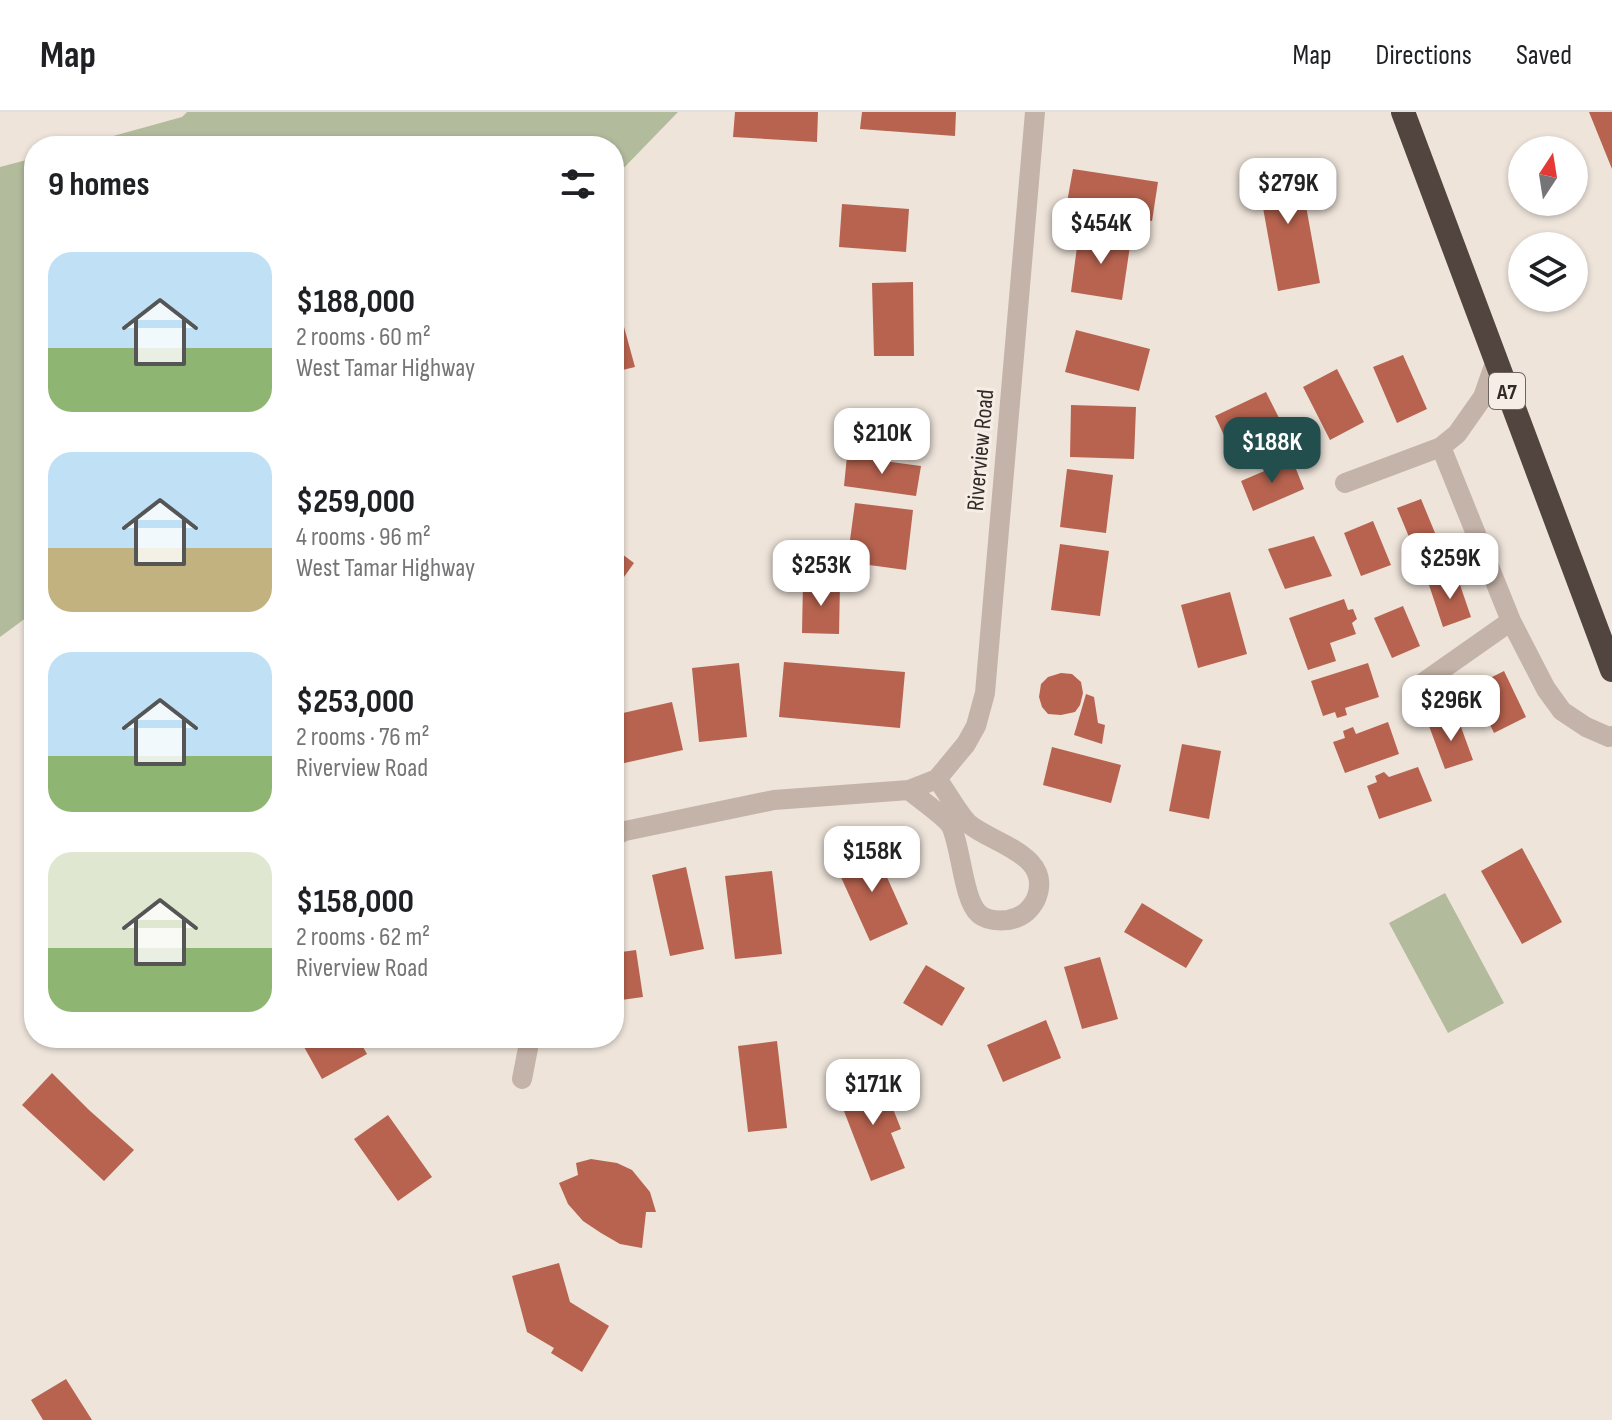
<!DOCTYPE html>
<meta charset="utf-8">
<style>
:root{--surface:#fff;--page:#f2f2f2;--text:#202124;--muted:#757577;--line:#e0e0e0;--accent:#224e4e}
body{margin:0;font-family:"Sofia Sans Condensed",sans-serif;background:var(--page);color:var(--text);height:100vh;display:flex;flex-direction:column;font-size:30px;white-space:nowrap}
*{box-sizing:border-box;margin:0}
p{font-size:26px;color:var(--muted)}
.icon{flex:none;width:44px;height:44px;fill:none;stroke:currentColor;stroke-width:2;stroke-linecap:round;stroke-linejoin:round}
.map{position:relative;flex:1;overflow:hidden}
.drawer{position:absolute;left:24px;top:24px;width:600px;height:912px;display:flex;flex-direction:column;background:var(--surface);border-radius:32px;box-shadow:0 2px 6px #0004}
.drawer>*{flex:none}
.needle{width:52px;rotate:12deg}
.tools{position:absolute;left:1508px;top:24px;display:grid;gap:16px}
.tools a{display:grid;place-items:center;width:80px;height:80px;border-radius:50%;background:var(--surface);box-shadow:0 2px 6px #0004;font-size:40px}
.price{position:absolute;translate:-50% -68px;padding:0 18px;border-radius:16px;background:#fff;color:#222;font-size:26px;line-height:52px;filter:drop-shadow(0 2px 4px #0008)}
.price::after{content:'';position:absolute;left:50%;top:48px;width:24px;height:18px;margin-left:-12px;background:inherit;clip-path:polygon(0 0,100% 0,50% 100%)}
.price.selected{background:var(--accent);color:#fff}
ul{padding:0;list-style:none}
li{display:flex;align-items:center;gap:24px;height:200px;padding:0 24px}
li span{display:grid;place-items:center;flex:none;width:224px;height:160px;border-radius:24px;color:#555}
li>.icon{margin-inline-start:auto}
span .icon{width:96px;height:96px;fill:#fffc;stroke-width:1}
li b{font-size:34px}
h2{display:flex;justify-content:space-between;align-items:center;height:96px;padding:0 24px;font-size:34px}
header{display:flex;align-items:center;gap:48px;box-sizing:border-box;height:112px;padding:0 40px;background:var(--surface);border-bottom:2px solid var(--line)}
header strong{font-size:38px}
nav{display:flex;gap:44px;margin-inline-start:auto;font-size:28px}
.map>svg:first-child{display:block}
</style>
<header>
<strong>Map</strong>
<nav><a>Map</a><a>Directions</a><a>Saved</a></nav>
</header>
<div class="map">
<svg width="1612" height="1308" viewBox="0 0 1612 1308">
<rect width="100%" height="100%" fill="#eee4da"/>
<path fill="#b2bb9c" d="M187 0H678L614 66V34H77L182 5Z
M34 46V500L0 525V55Z
M1445 781 1504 891 1448 921 1389 811Z"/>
<path fill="#b7634f" d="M735 0H818L817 30 733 25Z
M862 0H956L955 24 860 17Z
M1589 0H1612V57Z
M1298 50 1320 171 1278 179 1256 57Z
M1073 57 1158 70 1152 109 1066 96Z
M842 92 909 97 906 140 839 135Z
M1079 120 1131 127 1122 188 1071 180Z
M913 170 914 244H874L872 171Z
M621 204 635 255 614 260V206Z
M1076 218 1150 237 1139 279 1065 260Z
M1403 243 1427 297 1397 311 1373 255Z
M1337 257 1364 310 1330 328 1303 275Z
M1266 280 1281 310 1229 334 1215 304Z
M1071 293 1136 295 1134 347 1070 345Z
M847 344 921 354 916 384 844 374Z
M1292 347 1304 377 1253 399 1241 369Z
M1067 357 1113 363 1106 421 1060 415Z
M1421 387 1440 433 1416 442 1397 396Z
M855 391 913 398 906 458 847 450Z
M1373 409 1391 453 1361 464 1344 421Z
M1314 424 1332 464 1285 477 1268 437Z
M1060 432 1109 439 1100 504 1051 498Z
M614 436 634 451 614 479Z
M1457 464 1471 505 1443 515 1429 473Z
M803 470 840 471 839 522 802 521Z
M1230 480 1247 542 1198 556 1181 493Z
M1344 487 1348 498 1353 497 1357 507 1352 511 1356 522 1330 531 1336 549 1308 558 1289 506Z
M1403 494 1420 534 1392 546 1374 506Z
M784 550 905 560 900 616 779 605Z
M739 551 747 625 699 630 692 556Z
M1368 551 1379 585 1345 596 1347 603 1337 606 1335 600 1323 604 1311 569Z
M1504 559 1526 605 1494 621 1472 575Z
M1061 561 1072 562 1081 570 1083 581 1080 593 1075 600 1061 603 1048 602 1042 595 1039 585 1041 572 1048 565Z
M1086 582 1094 585 1098 611 1105 613 1102 632 1074 623Z
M672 590 683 638 620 652 614 628V603Z
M1457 604 1473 648 1445 657 1429 614Z
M1388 610 1399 642 1345 661 1333 630 1345 626 1343 619 1353 615 1356 622Z
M1182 632 1221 639 1209 707 1169 699Z
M1052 635 1121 653 1111 691 1043 673Z
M1418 655 1432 689 1379 707 1367 674 1377 670 1375 664 1384 660 1389 665Z
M873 734 908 812 870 829 835 752Z
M1522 736 1562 810 1522 832 1481 759Z
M686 755 704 837 670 844 652 763Z
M772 759 782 842 735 847 725 764Z
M1142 791 1203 828 1186 856 1124 820Z
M636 838 643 885 614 889V841Z
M1100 845 1118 907 1082 917 1064 855Z
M926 853 965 876 942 914 903 891Z
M1046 908 1061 946 1003 970 987 933Z
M299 926H358L367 942 322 967Z
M777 929 787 1016 748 1020 738 934Z
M52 961 89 998 134 1038 104 1069 22 993Z
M880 964 901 1017 891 1021 905 1056 871 1069 837 981Z
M388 1003 432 1065 398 1089 354 1027Z
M591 1047 617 1051 632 1058 650 1080 656 1100H646L642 1136 620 1132 601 1121 583 1109 568 1092 559 1071 578 1063 576 1051Z
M559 1151 570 1190 609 1214 582 1260 551 1241 554 1236 527 1220 512 1164Z
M66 1267 92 1308H43L31 1288Z"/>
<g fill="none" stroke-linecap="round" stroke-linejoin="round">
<path stroke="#c4b3a8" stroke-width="20" d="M1496 248 1483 285 1457 322 1441 335 1511 509 1546 577 1562 599 1586 615 1609 625 1612 624
M1345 371 1441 335
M1417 575 1511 509
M909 678C918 686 946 705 951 714 961 734 963 788 979 802 987 809 998 809 1008 808 1021 806 1030 799 1036 787 1054 743 993 732 969 712 959 703 946 678 937 667
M614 724 625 719 774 688 909 678 937 667 966 632 976 614 985 581 1035 0
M522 967 530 926"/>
<path stroke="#52443f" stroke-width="24" d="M1403 0 1612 558"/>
</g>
<g text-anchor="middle" stroke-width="6" stroke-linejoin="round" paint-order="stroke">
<rect fill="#f6eee6" stroke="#6d6560" stroke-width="2" x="1489" y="261" width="36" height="36" rx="6"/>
<g font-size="22" font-weight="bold" fill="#322a27">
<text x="1507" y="287">A7</text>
</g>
<g font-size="24" fill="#322a27" stroke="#f6eee6">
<text transform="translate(980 338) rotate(-85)" y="8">Riverview Road</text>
</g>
</g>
</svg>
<div class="tools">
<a><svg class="needle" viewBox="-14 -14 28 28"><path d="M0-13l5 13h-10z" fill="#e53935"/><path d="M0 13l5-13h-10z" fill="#757577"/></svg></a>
<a><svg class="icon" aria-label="layers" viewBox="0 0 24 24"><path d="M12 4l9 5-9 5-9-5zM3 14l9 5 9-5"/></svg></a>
</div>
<b class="price" style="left:1288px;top:114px">$279K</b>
<b class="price" style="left:1101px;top:154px">$454K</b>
<b class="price" style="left:882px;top:364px">$210K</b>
<b class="price selected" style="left:1272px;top:373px">$188K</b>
<b class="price" style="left:1450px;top:489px">$259K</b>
<b class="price" style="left:821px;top:496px">$253K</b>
<b class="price" style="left:1451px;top:631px">$296K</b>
<b class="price" style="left:872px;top:782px">$158K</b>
<b class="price" style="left:873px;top:1015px">$171K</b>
<section class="drawer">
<h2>9 homes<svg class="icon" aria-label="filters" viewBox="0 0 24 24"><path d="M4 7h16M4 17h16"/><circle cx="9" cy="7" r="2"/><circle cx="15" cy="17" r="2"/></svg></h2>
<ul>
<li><span style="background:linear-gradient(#bfe0f5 60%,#8fb573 0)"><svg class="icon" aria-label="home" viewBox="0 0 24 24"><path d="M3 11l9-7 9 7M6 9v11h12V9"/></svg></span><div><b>$188,000</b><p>2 rooms · 60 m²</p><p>West Tamar Highway</p></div></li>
<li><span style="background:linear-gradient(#bfe0f5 60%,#c2b280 0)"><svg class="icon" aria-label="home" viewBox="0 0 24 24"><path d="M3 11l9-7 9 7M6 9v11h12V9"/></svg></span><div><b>$259,000</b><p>4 rooms · 96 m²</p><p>West Tamar Highway</p></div></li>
<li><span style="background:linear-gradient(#bfe0f5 65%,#8fb573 0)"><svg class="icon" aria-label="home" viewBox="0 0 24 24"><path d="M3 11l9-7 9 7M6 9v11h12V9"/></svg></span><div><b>$253,000</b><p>2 rooms · 76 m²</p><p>Riverview Road</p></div></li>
<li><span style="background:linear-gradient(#dfe7d0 60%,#8fb573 0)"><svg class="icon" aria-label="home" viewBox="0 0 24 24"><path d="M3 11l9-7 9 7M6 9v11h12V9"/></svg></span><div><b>$158,000</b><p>2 rooms · 62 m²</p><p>Riverview Road</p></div></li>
</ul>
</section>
</div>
